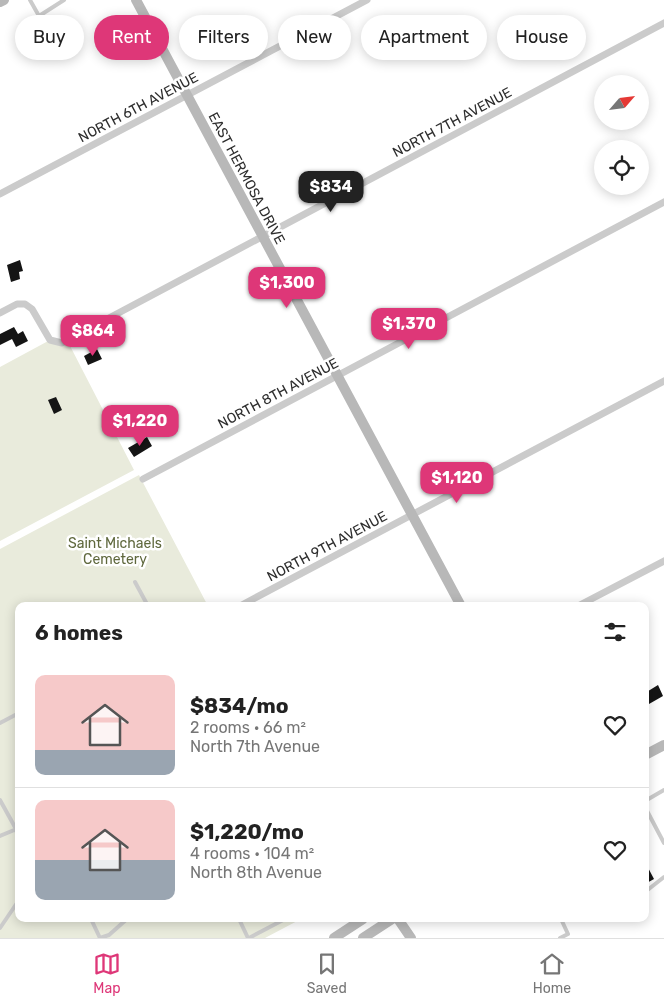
<!DOCTYPE html>
<meta charset="utf-8">
<style>
:root{--surface:#fff;--page:#f2f2f2;--text:#222;--muted:#767676;--line:#e0e0e0;--accent:#de3778}
body{margin:0;font-family:Rubik,sans-serif;background:var(--page);color:var(--text);height:100vh;display:flex;flex-direction:column;font-size:19px;white-space:nowrap}
*{box-sizing:border-box;margin:0}
p{font-size:16px;color:var(--muted)}
.icon{flex:none;width:28px;height:28px;fill:none;stroke:currentColor;stroke-width:2;stroke-linecap:round;stroke-linejoin:round}
.map{position:relative;flex:1;overflow:hidden}
.panel{position:absolute;left:15px;top:602px;width:634px;height:320px;display:flex;flex-direction:column;background:var(--surface);border-radius:10px;box-shadow:0 2px 12px #0003}
.panel>*{flex:none}
.guide{position:absolute;left:15px;top:15px;width:635px;height:45px;display:flex;gap:10px}
.needle{width:32px;rotate:62deg}
.controls{position:absolute;left:594px;top:75px;display:grid;gap:10px}
.controls a{display:grid;place-items:center;width:55px;height:55px;border-radius:50%;background:var(--surface);box-shadow:0 2px 12px #0003;font-size:25px}
.price{position:absolute;translate:-50% -42px;padding:0 11px;border-radius:10px;background:var(--accent);color:#fff;font-size:16px;line-height:32px;filter:drop-shadow(0 1px 2px #0008)}
.price::after{content:'';position:absolute;left:50%;top:30px;width:15px;height:11px;margin-left:-8px;background:inherit;clip-path:polygon(0 0,100% 0,50% 100%)}
.price.on{background:#222;color:#fff}
ul{padding:0;list-style:none}
li{display:flex;align-items:center;gap:15px;height:125px;padding:0 20px}
li+li{border-top:1px solid var(--line)}
li span{display:grid;place-items:center;flex:none;width:140px;height:100px;border-radius:10px;color:#555}
li>.icon{margin-inline-start:auto}
span .icon{width:60px;height:60px;fill:#fffc;stroke-width:1}
li b{font-size:21px}
h2{display:flex;justify-content:space-between;align-items:center;height:60px;padding:0 20px;font-size:21px}
.chip{padding:0 18px;border-radius:22px;background:var(--surface);box-shadow:0 2px 12px #0003;font-size:18px;line-height:45px}
.chip.on{background:var(--accent);color:#fff}
.menu{display:flex;justify-content:space-around;align-items:center;height:70px;border-top:1px solid var(--line);background:var(--surface);font-size:14px;color:var(--muted)}
.menu a{display:grid;justify-items:center;gap:2px}
.menu .on{color:var(--accent)}
.map>svg:first-child{display:block}
</style>
<div class="map">
<svg width="664" height="938" viewBox="0 0 664 938">
<rect width="100%" height="100%" fill="#fff"/>
<path fill="#e9ebdc" d="M50 340H67L134 470 0 541V367Z
M139 475 208 606H19V919H301L265 938H0V549Z"/>
<path fill="#151515" d="M20 260 23 271 19 272 20 279 11 282 7 265Z
M14 327 18 334 23 331 28 341 16 347 12 339 0 345V334Z
M97 349 102 359 88 365 84 356Z
M56 397 62 410 54 414 48 400Z
M147 437 152 446 134 457 128 448Z
M658 685 663 696 649 704 645 693Z
M645 862 654 879 645 884Z"/>
<g fill="none" stroke-linecap="round" stroke-linejoin="round">
<path stroke="#cbcbcb" stroke-width="4" d="M30 0 39 16 64 0
M135 582 148 606
M0 723 19 713
M0 800 16 829 19 842
M645 801 664 790
M645 807 664 843
M0 836 19 828
M645 892 664 877
M91 919 100 938
M239 919 248 938
M0 928 19 900
M100 938 109 935 127 919
M249 938 285 919
M560 938 568 934 561 919"/>
<path stroke="#cbcbcb" stroke-width="7" d="M0 194 367 0
M0 313 17 304H25L32 309 50 340 62 343 664 23
M143 479 664 202
M240 606 664 381
M578 606 664 561"/>
<path stroke="#b8b8b8" stroke-width="10" d="M136 0 461 606
M0 2 4 0
M645 755 664 745
M398 919 411 938
M334 938 363 919
M363 938 392 919"/>
</g>
<g text-anchor="middle" stroke-width="5" stroke-linejoin="round" paint-order="stroke">
<g font-size="14" fill="#2e2e2e" stroke="#fff">
<text transform="translate(138 107) rotate(-28)" y="5">NORTH 6TH AVENUE</text>
<text transform="translate(452 122) rotate(-28)" y="5">NORTH 7TH AVENUE</text>
<text transform="translate(247 178) rotate(62)" y="5">EAST HERMOSA DRIVE</text>
<text transform="translate(278 393) rotate(-28)" y="5">NORTH 8TH AVENUE</text>
<text transform="translate(327 546) rotate(-28)" y="5">NORTH 9TH AVENUE</text>
</g>
<g font-size="14" fill="#5f683d" stroke="#fff">
<text x="115" y="548">Saint Michaels<tspan x="115" dy="16">Cemetery</tspan></text>
</g>
</g>
</svg>
<div class="controls">
<a><svg class="needle" viewBox="-14 -14 28 28"><path d="M0-13l5 13h-10z" fill="#e53935"/><path d="M0 13l5-13h-10z" fill="#767676"/></svg></a>
<a><svg class="icon" aria-label="locate" viewBox="0 0 24 24"><circle cx="12" cy="12" r="6"/><path d="M12 2v4M12 18v4M2 12h4M18 12h4"/></svg></a>
</div>
<b class="price on" style="left:331px;top:213px">$834</b>
<b class="price" style="left:287px;top:309px">$1,300</b>
<b class="price" style="left:409px;top:350px">$1,370</b>
<b class="price" style="left:93px;top:357px">$864</b>
<b class="price" style="left:140px;top:447px">$1,220</b>
<b class="price" style="left:457px;top:504px">$1,120</b>
<div class="guide">
<a class="chip">Buy</a>
<a class="chip on">Rent</a>
<a class="chip">Filters</a>
<a class="chip">New</a>
<a class="chip">Apartment</a>
<a class="chip">House</a>
</div>
<section class="panel">
<h2>6 homes<svg class="icon" aria-label="filters" viewBox="0 0 24 24"><path d="M4 7h16M4 17h16"/><circle cx="9" cy="7" r="2"/><circle cx="15" cy="17" r="2"/></svg></h2>
<ul>
<li><span style="background:linear-gradient(#f6c9c9 75%,#9aa5b1 0)"><svg class="icon" aria-label="home" viewBox="0 0 24 24"><path d="M3 11l9-7 9 7M6 9v11h12V9"/></svg></span><div><b>$834/mo</b><p>2 rooms · 66 m²</p><p>North 7th Avenue</p></div><svg class="icon" aria-label="heart" viewBox="0 0 24 24"><path d="M12 20l-8-8c-3-5 5-10 8-4 3-6 11-1 8 4z"/></svg></li>
<li><span style="background:linear-gradient(#f6c9c9 60%,#9aa5b1 0)"><svg class="icon" aria-label="home" viewBox="0 0 24 24"><path d="M3 11l9-7 9 7M6 9v11h12V9"/></svg></span><div><b>$1,220/mo</b><p>4 rooms · 104 m²</p><p>North 8th Avenue</p></div><svg class="icon" aria-label="heart" viewBox="0 0 24 24"><path d="M12 20l-8-8c-3-5 5-10 8-4 3-6 11-1 8 4z"/></svg></li>
</ul>
</section>
</div>
<nav class="menu">
<a class="on"><svg class="icon" aria-label="map" viewBox="0 0 24 24"><path d="M3 6l6-2 6 2 6-2v14l-6 2-6-2-6 2zM9 4v14M15 6v14"/></svg>Map</a>
<a><svg class="icon" aria-label="saved" viewBox="0 0 24 24"><path d="M7 4h10v16l-5-4-5 4z"/></svg>Saved</a>
<a><svg class="icon" aria-label="home" viewBox="0 0 24 24"><path d="M3 11l9-7 9 7M6 9v11h12V9"/></svg>Home</a>
</nav>
